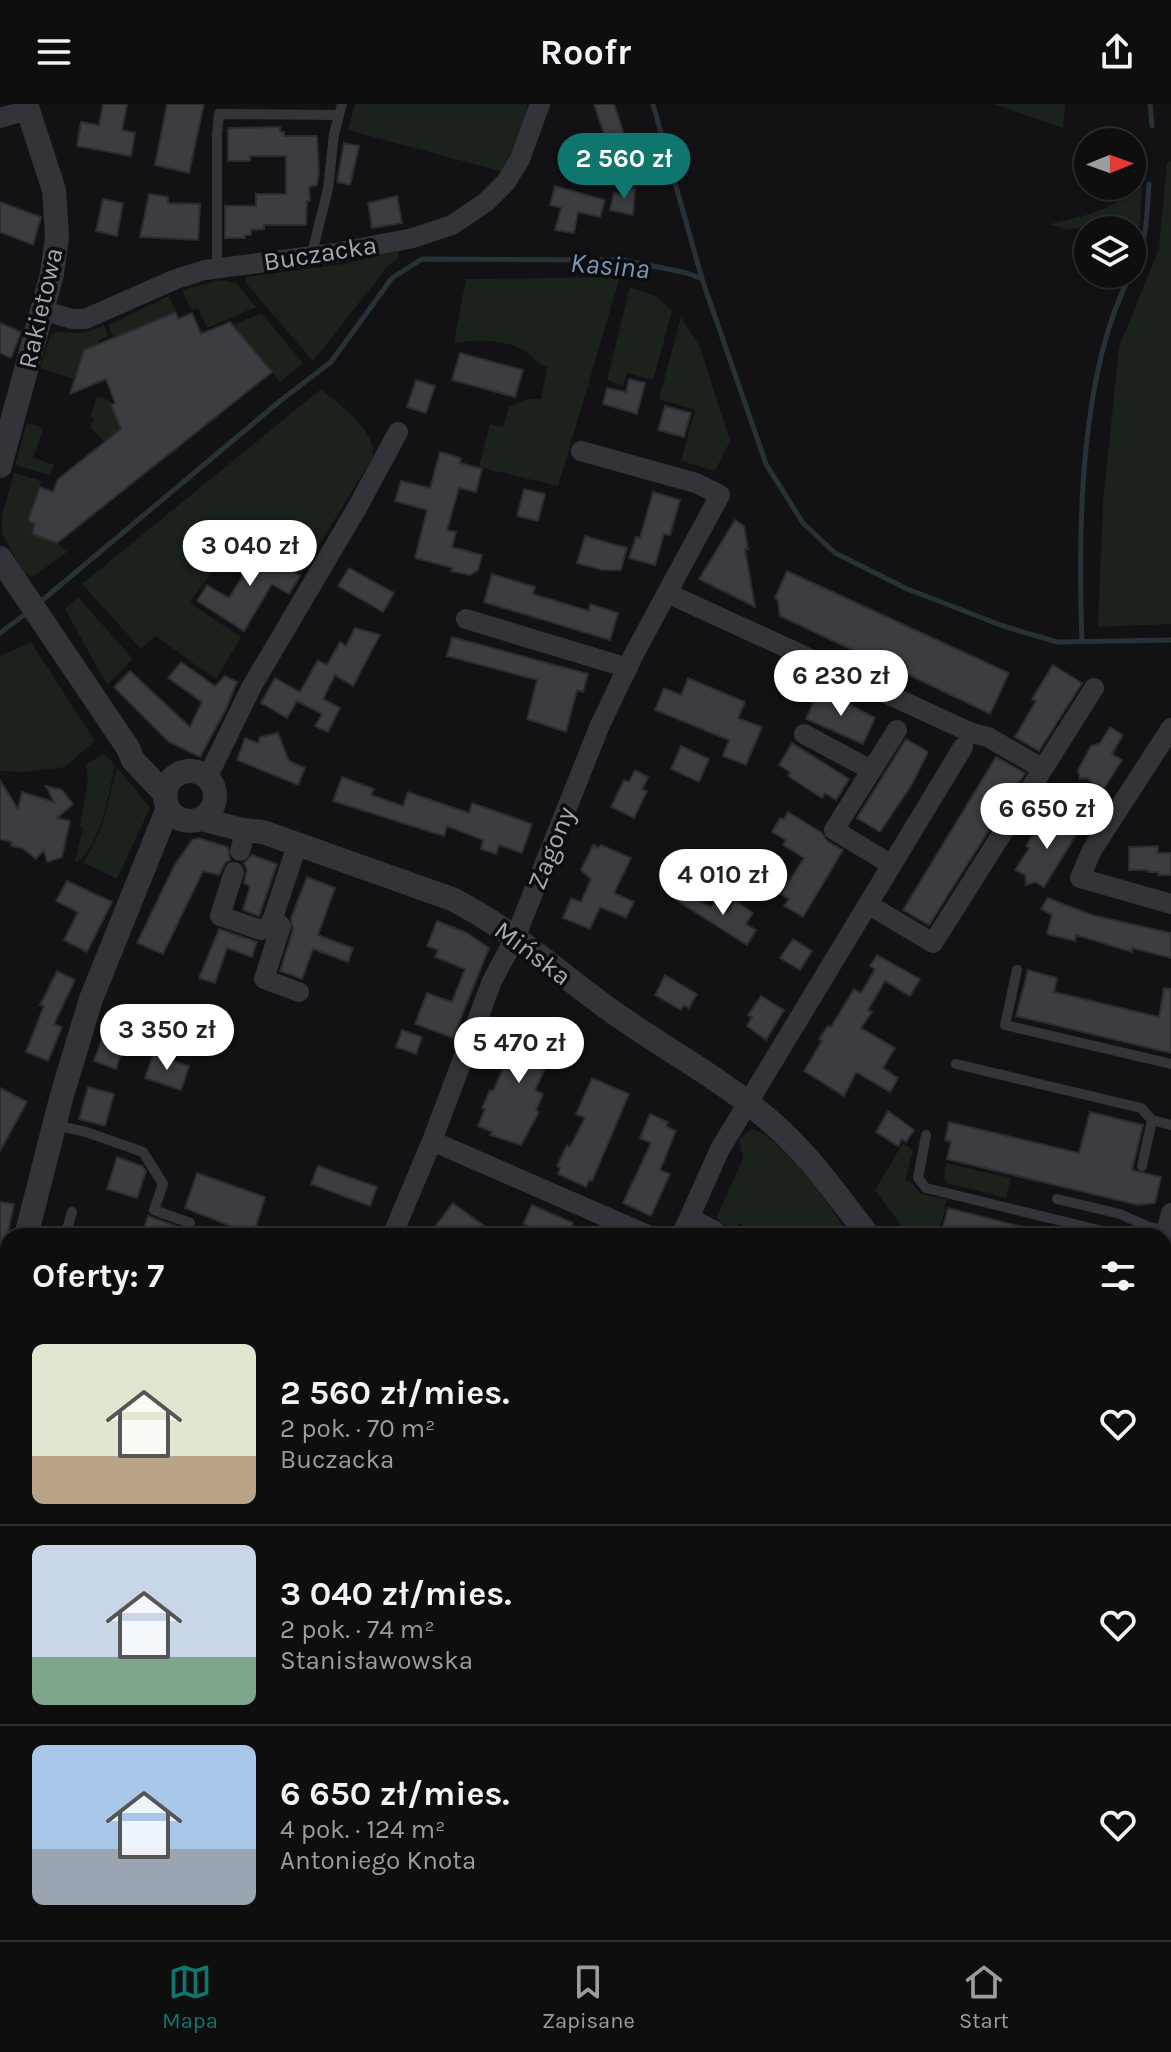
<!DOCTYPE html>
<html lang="pl">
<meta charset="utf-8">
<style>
:root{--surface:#0e0e0f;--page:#171718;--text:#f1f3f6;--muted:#9b9c9e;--line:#2e2e2f;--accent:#0f766e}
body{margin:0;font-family:Karla,sans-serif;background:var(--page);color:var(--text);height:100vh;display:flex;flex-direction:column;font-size:30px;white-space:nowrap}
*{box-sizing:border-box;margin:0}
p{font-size:26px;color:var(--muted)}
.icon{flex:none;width:44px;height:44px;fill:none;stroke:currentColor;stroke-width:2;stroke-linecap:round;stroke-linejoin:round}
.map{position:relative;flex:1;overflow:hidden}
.drawer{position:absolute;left:0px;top:1124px;width:1172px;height:712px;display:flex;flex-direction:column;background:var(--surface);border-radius:24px 24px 0 0;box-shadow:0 2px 6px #0004,0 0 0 2px var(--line)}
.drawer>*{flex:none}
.needle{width:52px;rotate:89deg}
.fabs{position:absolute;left:1074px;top:24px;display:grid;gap:16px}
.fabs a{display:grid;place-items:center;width:72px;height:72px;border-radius:50%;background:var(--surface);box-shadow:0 2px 6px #0004,0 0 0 2px var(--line);font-size:40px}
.price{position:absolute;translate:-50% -68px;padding:0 18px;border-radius:28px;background:#fff;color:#222;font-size:26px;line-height:52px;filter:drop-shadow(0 2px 4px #0008)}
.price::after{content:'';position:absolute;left:50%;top:48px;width:24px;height:18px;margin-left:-12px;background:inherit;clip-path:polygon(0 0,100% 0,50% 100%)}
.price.on{background:var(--accent);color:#fff}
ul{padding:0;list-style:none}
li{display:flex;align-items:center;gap:24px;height:200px;padding:0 32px}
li+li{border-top:2px solid var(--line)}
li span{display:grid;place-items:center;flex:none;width:224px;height:160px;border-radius:12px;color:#555}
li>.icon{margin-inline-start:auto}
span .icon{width:96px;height:96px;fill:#fffc;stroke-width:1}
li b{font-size:34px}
h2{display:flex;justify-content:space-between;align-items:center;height:96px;padding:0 32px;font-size:34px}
header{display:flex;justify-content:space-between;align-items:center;height:104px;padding:0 32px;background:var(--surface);font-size:36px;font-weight:700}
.dock{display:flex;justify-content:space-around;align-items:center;height:112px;border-top:2px solid var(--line);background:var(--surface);font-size:22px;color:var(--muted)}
.dock a{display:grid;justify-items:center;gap:4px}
.dock .on{color:var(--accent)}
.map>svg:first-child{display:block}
</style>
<header><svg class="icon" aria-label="menu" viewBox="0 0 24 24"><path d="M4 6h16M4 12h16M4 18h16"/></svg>Roofr<svg class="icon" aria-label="share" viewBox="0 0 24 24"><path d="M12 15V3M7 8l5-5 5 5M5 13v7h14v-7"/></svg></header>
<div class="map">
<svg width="1171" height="1836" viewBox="0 0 1171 1836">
<rect width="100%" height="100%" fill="#121214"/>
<path fill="#1a221b" d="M355 0H528L525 16 503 68 348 26Z
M994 0H1065L1063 24Z
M1171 57V520L1098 523 1103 399 1119 243 1159 145 1167 59Z
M1142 79 1140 119 1132 152V126H1096L1095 122 1067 126 1050 120C1094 110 1106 108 1142 79Z
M398 147 399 153 388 162 313 257 245 178 246 173 343 160Z
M620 173 558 382 479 363 490 320 503 323 509 303 528 295H541L547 263C535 258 535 254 526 248 504 234 479 235 454 239L466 175Z
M221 176 236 179 256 203 207 224 198 204 191 206 182 186Z
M630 183 657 193 672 207 653 276 627 269 623 282 607 276Z
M169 192 176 208 114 234 108 221Z
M261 209 303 259 280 278 233 221Z
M681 213 700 243 730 337 715 367 681 357 695 306 659 295Z
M104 222 108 232 99 236 100 240 82 254 74 275 40 264 50 233 55 228 83 229Z
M321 285C341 303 375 324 373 353L300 472 248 439 236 458 222 470 213 466 190 499 241 533 216 575 155 532 141 545 82 480Z
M97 292 109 296 123 324 105 338 91 324 94 314 90 313Z
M27 319 43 324 33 354 54 361 50 371 15 361Z
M14 369 42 377 29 413 67 448 33 473 23 468 2 429V411Z
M78 493 133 555 107 581 65 505Z
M31 538 95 637 65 663 25 668 0 667V552Z
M104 650 115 661C109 687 101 743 77 758L75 757 83 724 80 722 88 674 86 660Z
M117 663 150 704 117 775 84 759 102 723Z
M751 1025C776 1027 837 1109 849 1132H762L738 1119V1132H731L727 1123 716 1114 743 1055 739 1036Z
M903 1039 913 1046 905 1076 911 1078 920 1089 947 1096 938 1132H909L875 1086Z
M946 1059 1011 1074 1006 1094 946 1079 944 1073Z
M339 1828H575L570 1836H335Z"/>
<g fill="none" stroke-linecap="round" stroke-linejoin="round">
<path stroke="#273138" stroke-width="5" d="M653 0 702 175
M1150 0 1152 22
M1132 169C1147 141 1147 110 1149 80
M39 499 280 297 331 258 392 174 422 155 623 156 687 169 702 175 766 360 803 419 835 449 905 484 1003 522 1057 538 1171 536
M0 529 28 508
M1082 538C1078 428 1079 268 1131 170"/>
</g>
<path fill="#3c3d41" stroke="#2c2c30" stroke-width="2" d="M103 0H127L122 26 135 29 131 52 77 42 81 18 99 21Z
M167 0H204L189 69 155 61Z
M594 0H614L625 33 607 39Z
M280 23V28H284V32H317L319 68 317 81 309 83 310 97H307L306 121H264V125L251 126V131H245V134H225V102H256V90H286V52H250V57H228V24Z
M344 39 359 42 350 81 337 78Z
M555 82 605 96 600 113 578 108 574 129 555 126 561 104 550 101Z
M623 82 635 85 633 111 610 106 614 88 621 91Z
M149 90 168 93V99L200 100 198 136 140 133Z
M397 92 402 119 372 124 368 99Z
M103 95 123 99 117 132 96 127Z
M0 98 41 113 33 141 0 128Z
M176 208 178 215 192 209 201 230 230 218 272 268 57 439 32 430 35 420 29 418V414L40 383 53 388 58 375 121 325 111 301 115 299 106 275 70 290 84 246Z
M0 219 21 228 11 254 0 249Z
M460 249 523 266 515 293 452 276Z
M629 275 645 279 637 310 603 300 607 284 626 288Z
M416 276 435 282 426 309 407 303Z
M665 302 691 309 684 333 658 326Z
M440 348 461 354 460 359 482 365 476 388 459 384 447 426 456 428 452 443 482 451 478 466 470 471 451 467 453 464 415 454 427 406 395 397 401 377 430 384Z
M524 385 545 390 538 417 517 412Z
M653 388 680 396 670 431 664 430 655 461 629 454 636 433 640 434Z
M735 416 744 422 748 445H745L755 503 699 475Z
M585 432 627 444 621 466H602L577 459Z
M248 439 300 472 289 490 272 480 244 527 197 497 207 481 229 494 247 465 236 458Z
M349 464 394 489 383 508 338 482Z
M787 467 1009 569 990 610 905 569 908 562H903L905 559 880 550 876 557 780 512 778 496 775 494Z
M492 470 535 483 533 490 589 507 590 500 618 509 610 536 484 498Z
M355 524 380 531 353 582 335 571 323 595 340 604 328 628 315 622 322 610 297 597 287 614 261 599 275 574 300 588 318 556 327 561 340 538 346 542Z
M452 533 588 570 583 588 577 586 566 628 527 615 537 576 447 552Z
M181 558 215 582 225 572 237 578 226 605 200 653 169 638 114 583 130 567 190 623 202 598 168 574Z
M1053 561 1082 579 1039 647 1015 633 1036 597 1032 595Z
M688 574 745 598 738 614 762 623 746 661 723 652 729 636 655 606 664 584 681 591Z
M818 588 841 596 875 614 863 640 806 615Z
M1110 623 1123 631 1112 650 1122 656 1104 685 1086 674 1080 675 1078 666 1091 642 1100 639Z
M278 629 289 657 305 664 298 681 237 656 245 634 258 639 260 633Z
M906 635 928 648 911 682 880 728 857 714Z
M792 639 849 675 836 696 825 689 822 694 788 672 790 668 779 661Z
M681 642 709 655 699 678 671 665Z
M996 653 1025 669 929 821 903 806Z
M635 666 648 673 642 685 647 687 634 714 611 703 624 676 629 678Z
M342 673 374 685 371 691 403 702 408 688 469 709 472 699 532 720 522 749 499 741 496 750 481 745 483 736 447 722 444 732 333 697Z
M0 676 18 705 22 688 54 698 46 682 62 686 73 700 57 714 70 717 62 753 47 758 44 746 36 755 22 744 11 742 12 738 0 735Z
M788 708 822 729 827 737 843 746 803 813 784 802 789 795 781 790 804 754 783 741 786 736 772 728 780 714 784 715Z
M1054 710 1079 726 1044 783 1035 778 1026 781 1025 771 1015 766 1029 744 1026 742 1036 726 1042 730Z
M198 734 228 743 230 756 225 759 219 771 203 767 163 850 137 839 174 762 192 736Z
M593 741 599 744 601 741 631 754 614 789 634 798 626 814 600 803 590 825 563 814 571 794 581 798 591 775 581 766Z
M1158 742V749H1171V771H1158V768H1148V766H1129V743Z
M252 751 277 760 259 812 243 806 250 782 244 779 247 766 244 759Z
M307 773 335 784 318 831 353 844 348 858 313 845 302 875 280 867 293 826 291 814Z
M67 777 112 798 87 848 64 836 78 808 56 797Z
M680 788 711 803 714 799 728 808 735 797 753 809 746 820 756 826 747 841 676 796Z
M1048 794 1092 811 1171 829V854L1132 844V848L1076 831 1075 837 1047 830 1052 811 1041 805Z
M437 817 467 829 489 844 453 934 415 920 427 889 452 898 465 865 435 853 438 846 427 842Z
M219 825 257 838 252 853 227 844 215 879 199 874Z
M793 835 812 847 800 866 780 854Z
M877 851 920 875 910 892 885 877 868 906 872 908 861 924 895 944 883 964 898 974 890 988 856 968 844 992 804 967 822 937 819 935 828 922 831 923 854 885 861 889 875 865 870 862Z
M1028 866 1057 874 1054 888 1159 913 1164 884 1171 885V949L1016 912Z
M57 867 75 876 54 920 62 923 48 957 26 948 44 902 40 901Z
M665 871 697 890 689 904 684 901 681 906 655 891Z
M761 892 784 906 766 936 747 922 752 913 748 911Z
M120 913 154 924 146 948 124 941 116 965 94 957 102 934 111 937Z
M524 918 534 923 536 921 558 934 551 959 548 958 535 986 543 990 536 1006 539 1008 521 1041 490 1031 492 1028 478 1022 485 1005 482 1004 490 986 493 987 511 947 504 944 512 927 518 930Z
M402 926 422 933 416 950 396 943Z
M153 951 189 962 181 986 145 974Z
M592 974 629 990 592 1077 589 1076 586 1083 558 1070 560 1064 557 1062 567 1041 570 1043 585 1014 576 1010Z
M88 983 114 990 105 1022 79 1015Z
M0 984 27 998 0 1047Z
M888 1007 914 1026 906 1038 902 1035 898 1042 876 1028Z
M1090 1008 1143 1021 1132 1066 1161 1073 1155 1099 1138 1101 947 1055 951 1038 945 1036 949 1018 1079 1049Z
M650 1010 668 1018 666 1022 676 1027 660 1066 670 1070 651 1112 623 1099 651 1039 640 1034Z
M117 1053 142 1062 146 1067 137 1094 107 1085Z
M318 1062 377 1083 370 1102 311 1080Z
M197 1069 265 1093 253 1131 185 1104Z
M0 1098 14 1100 6 1138 0 1137Z
M453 1099 498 1132H428Z
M532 1101 573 1119 568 1132H551L523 1120Z
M948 1104 1039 1127 1038 1132H941Z
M148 1112 197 1130V1132H141Z"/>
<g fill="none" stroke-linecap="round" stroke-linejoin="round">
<path stroke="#333439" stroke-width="10" d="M311 153 328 85 334 30 342 0
M217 164V30L219 10 339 11
M1017 866 1005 921 1171 960
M956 960 1141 1004 1152 1016
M55 1021 86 1028 143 1048 163 1080 154 1106 190 1119
M926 1031 918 1074 926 1084 1123 1132
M1142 1062 1152 1016 1171 1021
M1057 1095 1120 1110 1149 1123 1167 1127
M65 1132 72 1108
M1164 1334 1171 1339"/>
<path stroke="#333439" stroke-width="20" d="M0 14 28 6
M42 206 72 215H85L176 175 205 166 335 149 413 134 452 121 486 98 506 78 520 55 540 0
M667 489 972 629 988 633 1043 665
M466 515 628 564
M1171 624 1092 746 1080 774 1171 800
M804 630 871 666
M207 674 252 582 357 404 398 328
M297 741 273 814 281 822 264 875 299 888
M240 747 246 726
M892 761 834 726 897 626
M234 768 220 812 261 826 268 823 273 814
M869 801 933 839 1094 584
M432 1037 650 1132
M689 1114 715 1127 718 1132
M392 1132 432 1037 492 877 515 834 600 621 634 550 720 391 696 379 581 347
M681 1132 720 1045 963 643
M1164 1137 1171 1109
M1164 1513V1516
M1164 1684 1171 1680
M0 1791 8 1782
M693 1828 703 1836
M622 1836 628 1828
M1080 1836 1082 1828"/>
<path stroke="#333439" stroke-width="24" d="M0 362 52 170 57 133 54 86 26 0
M0 454 128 644 133 656 166 691
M165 692a25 25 0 1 1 50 0a25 25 0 1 1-50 0Z
M201 715 243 726 263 728 452 795C508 823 555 866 606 903 659 942 720 973 770 1017 809 1050 837 1092 869 1132
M26 1132 62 991 91 895 168 704
M0 1220 8 1196
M1164 1405 1171 1410"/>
</g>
<g text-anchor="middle" stroke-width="7" stroke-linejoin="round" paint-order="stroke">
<g font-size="26" fill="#a2a9b5" stroke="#0d0d0f">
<text transform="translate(320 149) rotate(-9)" y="9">Buczacka</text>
<text transform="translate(40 204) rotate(-77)" y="9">Rakietowa</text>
<text transform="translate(551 744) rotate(-68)" y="9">Zagony</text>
<text transform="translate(533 849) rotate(37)" y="9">Mińska</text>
</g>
<g font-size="28" font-style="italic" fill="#7698b4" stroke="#0d0d0f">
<text transform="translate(610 161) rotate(5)" y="10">Kasina</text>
</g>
</g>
</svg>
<div class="fabs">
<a><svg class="needle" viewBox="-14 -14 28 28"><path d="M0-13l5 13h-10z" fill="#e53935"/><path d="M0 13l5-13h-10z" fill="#9b9c9e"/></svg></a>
<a><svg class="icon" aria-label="layers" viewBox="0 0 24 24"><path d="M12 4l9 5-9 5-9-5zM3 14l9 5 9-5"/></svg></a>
</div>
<b class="price on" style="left:624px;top:97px">2 560 zł</b>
<b class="price" style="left:250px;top:484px">3 040 zł</b>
<b class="price" style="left:841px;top:614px">6 230 zł</b>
<b class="price" style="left:1047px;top:747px">6 650 zł</b>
<b class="price" style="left:723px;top:813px">4 010 zł</b>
<b class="price" style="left:167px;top:968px">3 350 zł</b>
<b class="price" style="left:519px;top:981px">5 470 zł</b>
<section class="drawer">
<h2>Oferty: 7<svg class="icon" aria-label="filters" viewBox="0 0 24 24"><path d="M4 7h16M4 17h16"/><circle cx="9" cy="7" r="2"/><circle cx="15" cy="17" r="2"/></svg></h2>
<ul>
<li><span style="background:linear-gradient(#dfe7d0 70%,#b9a48a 0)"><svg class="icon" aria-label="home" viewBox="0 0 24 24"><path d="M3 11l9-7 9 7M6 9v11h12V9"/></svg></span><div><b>2 560 zł/mies.</b><p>2 pok. · 70 m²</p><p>Buczacka</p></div><svg class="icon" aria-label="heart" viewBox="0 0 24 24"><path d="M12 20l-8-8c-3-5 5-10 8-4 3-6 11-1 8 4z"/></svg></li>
<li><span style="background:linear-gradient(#c9d6e8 70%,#7fa58c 0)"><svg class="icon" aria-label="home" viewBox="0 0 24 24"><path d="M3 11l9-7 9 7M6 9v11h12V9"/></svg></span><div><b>3 040 zł/mies.</b><p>2 pok. · 74 m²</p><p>Stanisławowska</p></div><svg class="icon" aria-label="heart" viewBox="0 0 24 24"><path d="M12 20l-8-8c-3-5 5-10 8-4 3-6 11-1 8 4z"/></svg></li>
<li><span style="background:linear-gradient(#a9c7e8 65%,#9aa5b1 0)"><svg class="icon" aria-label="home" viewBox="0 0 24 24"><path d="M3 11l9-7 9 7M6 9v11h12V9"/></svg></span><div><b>6 650 zł/mies.</b><p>4 pok. · 124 m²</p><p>Antoniego Knota</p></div><svg class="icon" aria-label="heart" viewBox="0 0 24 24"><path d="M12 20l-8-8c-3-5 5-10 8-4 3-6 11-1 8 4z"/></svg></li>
</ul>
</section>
</div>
<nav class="dock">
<a class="on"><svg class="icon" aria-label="map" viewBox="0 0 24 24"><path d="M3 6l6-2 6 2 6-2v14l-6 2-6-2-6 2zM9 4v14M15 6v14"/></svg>Mapa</a>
<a><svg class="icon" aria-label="saved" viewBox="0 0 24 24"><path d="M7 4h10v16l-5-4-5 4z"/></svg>Zapisane</a>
<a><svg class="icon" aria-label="home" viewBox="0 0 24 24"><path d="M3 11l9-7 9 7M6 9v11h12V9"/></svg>Start</a>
</nav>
